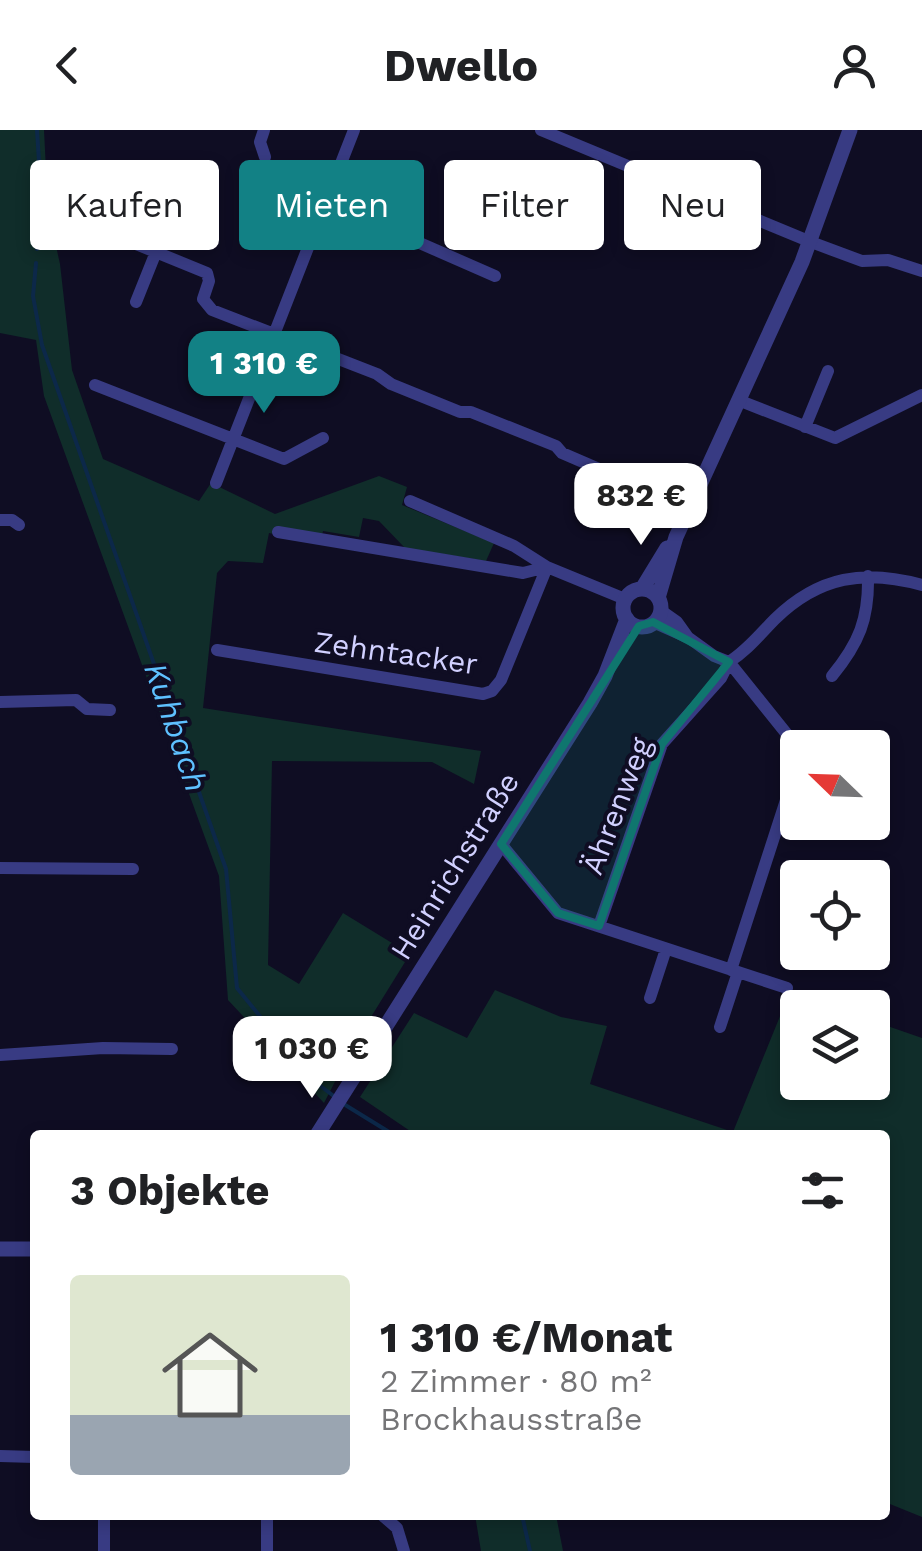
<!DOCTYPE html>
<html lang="de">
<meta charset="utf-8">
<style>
:root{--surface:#fff;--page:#f2f2f2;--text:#202124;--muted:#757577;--accent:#128185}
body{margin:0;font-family:"Work Sans",sans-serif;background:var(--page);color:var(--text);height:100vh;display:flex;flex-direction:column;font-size:38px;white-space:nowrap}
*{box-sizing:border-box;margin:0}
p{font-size:32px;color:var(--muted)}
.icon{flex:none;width:55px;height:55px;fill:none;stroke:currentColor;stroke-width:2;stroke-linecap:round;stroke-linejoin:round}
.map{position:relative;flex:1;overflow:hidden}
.details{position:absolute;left:30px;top:1000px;width:860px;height:390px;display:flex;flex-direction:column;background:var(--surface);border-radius:10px;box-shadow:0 5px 15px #0003}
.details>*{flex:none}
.top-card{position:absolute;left:30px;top:30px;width:862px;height:90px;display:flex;gap:20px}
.needle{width:65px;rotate:293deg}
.controls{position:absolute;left:780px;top:600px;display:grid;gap:20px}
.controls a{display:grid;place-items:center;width:110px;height:110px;border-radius:10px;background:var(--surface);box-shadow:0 5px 15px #0003;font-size:50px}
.price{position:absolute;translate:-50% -85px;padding:0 22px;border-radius:20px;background:#fff;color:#222;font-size:32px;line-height:65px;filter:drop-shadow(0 2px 5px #0008)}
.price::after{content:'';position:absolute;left:50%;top:60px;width:30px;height:22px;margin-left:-15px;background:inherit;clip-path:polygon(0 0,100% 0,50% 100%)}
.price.selected{background:var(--accent);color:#fff}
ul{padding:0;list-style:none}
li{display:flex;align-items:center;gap:30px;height:250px;padding:0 40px}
li span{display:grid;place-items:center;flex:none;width:280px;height:200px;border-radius:10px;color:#555}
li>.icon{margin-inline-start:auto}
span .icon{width:120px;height:120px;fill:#fffc;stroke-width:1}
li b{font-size:42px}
h2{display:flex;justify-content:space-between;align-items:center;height:120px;padding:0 40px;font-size:42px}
.tag{padding:0 35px;border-radius:10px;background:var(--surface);box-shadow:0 5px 15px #0003;font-size:35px;line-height:90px}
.tag.selected{background:var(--accent);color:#fff}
header{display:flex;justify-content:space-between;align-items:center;height:130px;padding:0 40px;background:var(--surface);font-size:45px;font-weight:700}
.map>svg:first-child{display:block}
</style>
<header><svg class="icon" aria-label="back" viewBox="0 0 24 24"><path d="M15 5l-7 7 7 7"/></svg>Dwello<svg class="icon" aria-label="person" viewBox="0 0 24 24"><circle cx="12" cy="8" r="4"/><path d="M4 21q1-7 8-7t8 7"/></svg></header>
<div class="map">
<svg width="922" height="1421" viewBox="0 0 922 1421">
<rect width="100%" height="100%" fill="#0f0d23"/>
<path fill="#102d2a" d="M0 0H44L48 80 60 134 72 240 103 329 199 371 211 353 275 384 379 346 407 357 402 375 494 413 486 431 405 418 379 391 363 388 359 407 323 401 320 414 269 403 263 433 228 431 217 443 203 578 481 621 474 654 432 632 272 631 268 835 299 854 343 783 410 824 366 895 368 897 360 911H355L339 935 341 940 324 973 228 870 219 746 44 266 36 210 0 203Z
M495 860 561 887 607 896 590 954 733 1002 789 864 831 877 798 878V952H872L873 891 922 908V1387L885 1372V1005H416L360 967 414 883 467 908Z
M475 1385H556L563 1421H481Z"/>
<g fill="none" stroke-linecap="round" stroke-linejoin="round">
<path stroke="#0c2849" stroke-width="4" d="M37 0 42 78 37 119
M36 133 33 166 42 215 226 739 237 858 310 948 335 967
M342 973 394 1005
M522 1385 530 1421"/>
<path stroke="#383b83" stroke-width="12" d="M264 0 260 12 265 27
M541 0 811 112 862 131 888 130 922 141
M326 72 495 146
M87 94 207 143 209 151 203 169 212 180 377 244 391 254 460 282H471L556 316 562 323 650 361 666 363 691 373
M136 172 156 122
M95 255 284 329 323 308
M738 270 835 308 922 265
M805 297 828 241
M216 353 354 0
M0 390H12L19 395
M278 402 523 443 547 437 514 416 410 371
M660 480 677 492 687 506
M653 492 689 508 714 526 729 532C748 520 760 504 775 489 819 446 865 439 922 455
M217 520 483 564 492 561 501 550 547 437 625 469
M729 532 798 618
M832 546C859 513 869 489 868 446
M0 572 76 570 87 579 110 580
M501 714 558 783 787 858
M0 738 133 739
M599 796 662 614 721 548 729 532
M731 840 798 633
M650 868 666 819
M720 897 738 842
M0 925 103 918 172 919
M0 1326 35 1327
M382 1385 397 1398 404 1421
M104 1421V1385
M267 1421V1385"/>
<path stroke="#383b83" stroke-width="15" d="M642 459 667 418
M623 478a19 19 0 1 1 38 0a19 19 0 1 1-38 0Z
M658 468 676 407 802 132 850 0
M317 1005 590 573 605 546 627 489
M0 1119H35"/>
</g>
<path fill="#0f766e" fill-opacity="0.2" stroke="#0f766e" stroke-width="8" stroke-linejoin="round" d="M653 492 729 532 662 614 599 796 558 783 501 714 639 496Z"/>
<g text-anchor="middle" stroke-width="8" stroke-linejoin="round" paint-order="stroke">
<g font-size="30" fill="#d1d0ff" stroke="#0f0d23">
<text transform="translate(396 523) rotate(8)" y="10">Zehntacker</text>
<text transform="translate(617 676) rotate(-69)" y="10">Ährenweg</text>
<text transform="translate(455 736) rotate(-58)" y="10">Heinrichstraße</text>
</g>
<g font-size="32" font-style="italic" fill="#5ec1ff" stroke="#0f0d23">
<text transform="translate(176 597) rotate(71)" y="11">Kuhbach</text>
</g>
</g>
</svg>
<div class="controls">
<a><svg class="needle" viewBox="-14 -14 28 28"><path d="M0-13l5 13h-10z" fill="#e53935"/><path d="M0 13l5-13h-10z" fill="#757577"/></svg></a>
<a><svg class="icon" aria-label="locate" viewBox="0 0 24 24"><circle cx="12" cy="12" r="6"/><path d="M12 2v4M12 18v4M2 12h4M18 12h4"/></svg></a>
<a><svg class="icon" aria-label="layers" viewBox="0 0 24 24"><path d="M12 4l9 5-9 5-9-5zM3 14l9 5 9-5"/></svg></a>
</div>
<b class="price selected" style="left:264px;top:286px">1 310 €</b>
<b class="price" style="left:641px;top:418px">832 €</b>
<b class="price" style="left:312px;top:971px">1 030 €</b>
<div class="top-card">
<a class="tag">Kaufen</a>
<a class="tag selected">Mieten</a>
<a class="tag">Filter</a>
<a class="tag">Neu</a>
</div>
<section class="details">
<h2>3 Objekte<svg class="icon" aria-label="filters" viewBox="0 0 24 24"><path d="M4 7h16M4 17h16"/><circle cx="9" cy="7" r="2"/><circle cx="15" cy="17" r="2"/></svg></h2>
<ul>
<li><span style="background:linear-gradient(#dfe7d0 70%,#9aa5b1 0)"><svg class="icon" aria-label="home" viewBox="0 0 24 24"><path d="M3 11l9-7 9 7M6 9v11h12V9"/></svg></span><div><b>1 310 €/Monat</b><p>2 Zimmer · 80 m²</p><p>Brockhausstraße</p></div></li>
</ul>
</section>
</div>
